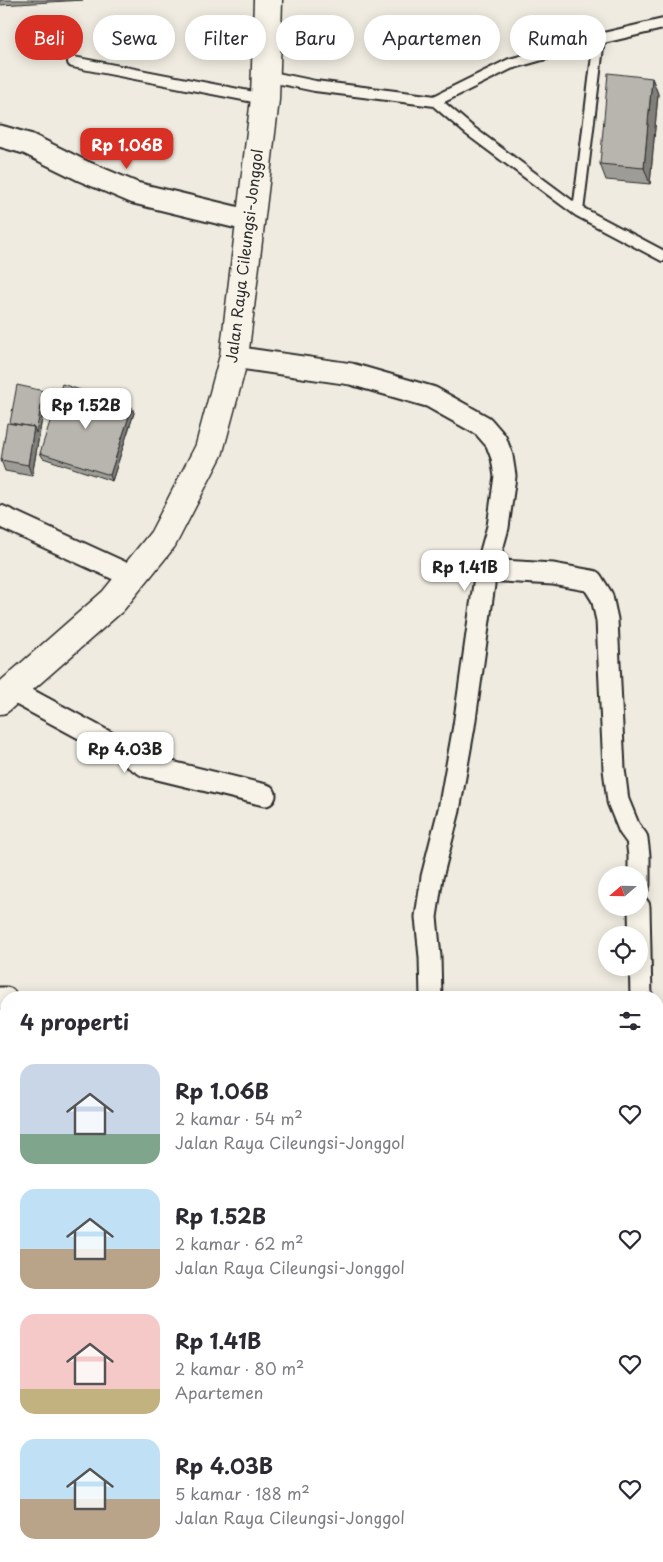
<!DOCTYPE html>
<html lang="id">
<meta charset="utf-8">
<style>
:root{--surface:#fff;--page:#f7f7f7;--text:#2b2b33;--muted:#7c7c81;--accent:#d93025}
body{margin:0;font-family:"Playpen Sans",sans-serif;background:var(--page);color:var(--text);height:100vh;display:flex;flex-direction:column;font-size:19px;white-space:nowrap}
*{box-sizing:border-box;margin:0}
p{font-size:16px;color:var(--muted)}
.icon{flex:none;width:28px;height:28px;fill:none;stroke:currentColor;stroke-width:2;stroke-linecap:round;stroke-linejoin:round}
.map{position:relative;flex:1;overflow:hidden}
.side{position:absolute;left:0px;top:991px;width:664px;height:571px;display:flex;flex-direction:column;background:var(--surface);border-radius:20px 20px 0 0;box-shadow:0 2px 12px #0003}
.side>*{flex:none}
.hud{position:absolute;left:15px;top:15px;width:634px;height:45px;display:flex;gap:10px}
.needle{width:32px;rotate:250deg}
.tools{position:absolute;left:598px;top:866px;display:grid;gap:10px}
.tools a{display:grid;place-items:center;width:50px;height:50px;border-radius:50%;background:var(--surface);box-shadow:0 2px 12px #0003;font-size:25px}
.price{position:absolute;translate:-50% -42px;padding:0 11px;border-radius:10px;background:#fff;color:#222;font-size:16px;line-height:32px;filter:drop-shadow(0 1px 2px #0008)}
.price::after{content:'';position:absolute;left:50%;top:30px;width:15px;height:11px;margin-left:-8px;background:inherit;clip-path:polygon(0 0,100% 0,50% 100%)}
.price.current{background:var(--accent);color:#fff}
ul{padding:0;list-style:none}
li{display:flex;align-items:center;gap:15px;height:125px;padding:0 20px}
li span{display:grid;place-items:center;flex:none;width:140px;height:100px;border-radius:15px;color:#555}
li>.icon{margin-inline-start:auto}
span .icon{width:60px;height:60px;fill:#fffc;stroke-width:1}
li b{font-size:21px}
h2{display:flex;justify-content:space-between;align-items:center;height:60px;padding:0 20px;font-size:21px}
.chip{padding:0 18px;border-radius:22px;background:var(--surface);box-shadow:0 2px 12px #0003;font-size:18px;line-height:45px}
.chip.current{background:var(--accent);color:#fff}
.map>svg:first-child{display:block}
</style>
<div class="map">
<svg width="663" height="1562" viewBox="0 0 663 1562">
<rect width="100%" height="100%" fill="#efebe0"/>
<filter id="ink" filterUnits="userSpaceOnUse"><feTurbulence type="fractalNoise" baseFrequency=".02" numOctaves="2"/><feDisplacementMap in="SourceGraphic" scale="10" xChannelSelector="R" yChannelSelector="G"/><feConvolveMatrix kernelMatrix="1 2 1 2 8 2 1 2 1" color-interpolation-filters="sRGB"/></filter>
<g filter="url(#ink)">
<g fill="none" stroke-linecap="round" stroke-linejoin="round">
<defs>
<path id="lane" d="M73 62 264 99
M267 76 315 86 435 101 510 64 599 39 663 24
M435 101 469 130 578 211 663 256
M578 211 599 39
M369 1556 370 1562"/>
<path id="street" d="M0 136 28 144 83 171 135 193 251 221
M234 357 351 374 431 397 483 426 496 441 502 457 505 476 498 527 486 570 464 726 449 810 432 877 426 917 430 957 431 998
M0 516 133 577
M486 570 553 574 592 581 602 597 607 620 614 769 618 801 629 828 637 839 639 856V884
M11 690 109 743 146 766 265 795
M639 907 641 998
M0 998H6
M658 1036 663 1035
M658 1535H663
M0 1540H6"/>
<path id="primary" d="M0 700 113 601 163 539 209 450 234 357 265 99 268 0"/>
</defs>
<use href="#lane" stroke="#2b2b2b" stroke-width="14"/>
<use href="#street" stroke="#2b2b2b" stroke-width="25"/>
<use href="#primary" stroke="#2b2b2b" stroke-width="31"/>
<use href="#lane" stroke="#f7f3e8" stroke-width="10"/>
<use href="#street" stroke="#f7f3e8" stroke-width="21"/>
<use href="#primary" stroke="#f7f3e8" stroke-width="28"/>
</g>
<path fill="#9e9c96" stroke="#2b2b2b" d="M0 0H83L0 5Z
M652 78 658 94 650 184 606 180 600 164Z
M46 396 32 476 5 471 1 460Z
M132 407 134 413 112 481 43 458 40 453Z
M658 1112 663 1113V1152L658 1151Z
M0 1177H6V1214H2L0 1208Z
M0 1217 6 1219V1241L0 1240Z
M6 1263V1323H4L0 1312Z
M0 1411 6 1429V1465L0 1467Z
M658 1495H663V1523H658Z
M0 1498H6V1532H0Z"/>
<path fill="#817f7a" stroke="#2b2b2b" d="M652 78 658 94 650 184 644 168Z
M44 391 46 396 32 476 28 465 34 427Z
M132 407 134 413 112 481 110 475Z
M660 1456 662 1462 658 1466V1458Z
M2 1541 4 1546 2 1555 0 1549Z"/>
<path fill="#b8b5ae" stroke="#2b2b2b" d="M608 73 652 78 644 168 600 164Z
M62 384 132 407 110 475 40 453Z
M17 385 44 391 36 433 34 427 10 423Z
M7 423 34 427 28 465 1 460Z
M658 1112 663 1113V1141H658Z
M0 1177H6V1203H0Z
M0 1217 6 1219V1236L0 1234Z
M6 1263V1312H0V1264Z
M0 1411 6 1430V1453L0 1455Z
M658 1453 660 1456 658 1458Z
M658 1495H663V1518H658Z
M0 1498H6V1521H0Z
M0 1540 2 1541 0 1549Z
M124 1559 150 1560 149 1562H124Z"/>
</g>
<g text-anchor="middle" stroke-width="4" stroke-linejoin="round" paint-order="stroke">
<g font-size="15" fill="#2b2b2b" stroke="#f7f3e8">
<text transform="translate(245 256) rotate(-83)" y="5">Jalan Raya Cileungsi-Jonggol</text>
</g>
</g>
</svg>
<div class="tools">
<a><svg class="needle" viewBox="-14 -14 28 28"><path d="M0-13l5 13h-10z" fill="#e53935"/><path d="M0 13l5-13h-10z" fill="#7c7c81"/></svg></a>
<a><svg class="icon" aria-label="locate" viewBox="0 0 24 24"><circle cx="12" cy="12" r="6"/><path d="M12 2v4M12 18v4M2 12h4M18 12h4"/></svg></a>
</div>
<b class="price current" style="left:127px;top:170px">Rp 1.06B</b>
<b class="price" style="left:86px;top:430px">Rp 1.52B</b>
<b class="price" style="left:465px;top:592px">Rp 1.41B</b>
<b class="price" style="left:125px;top:774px">Rp 4.03B</b>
<div class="hud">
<a class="chip current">Beli</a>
<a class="chip">Sewa</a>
<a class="chip">Filter</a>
<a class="chip">Baru</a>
<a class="chip">Apartemen</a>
<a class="chip">Rumah</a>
</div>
<section class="side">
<h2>4 properti<svg class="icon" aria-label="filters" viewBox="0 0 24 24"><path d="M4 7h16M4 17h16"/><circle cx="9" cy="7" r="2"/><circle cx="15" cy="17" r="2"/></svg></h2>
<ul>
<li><span style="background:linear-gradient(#c9d6e8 70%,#7fa58c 0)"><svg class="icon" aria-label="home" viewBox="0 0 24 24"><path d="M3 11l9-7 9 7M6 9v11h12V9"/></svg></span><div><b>Rp 1.06B</b><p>2 kamar · 54 m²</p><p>Jalan Raya Cileungsi-Jonggol</p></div><svg class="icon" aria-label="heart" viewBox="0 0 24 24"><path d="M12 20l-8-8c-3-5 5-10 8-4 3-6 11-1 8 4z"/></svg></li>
<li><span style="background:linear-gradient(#bfe0f5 60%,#b9a48a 0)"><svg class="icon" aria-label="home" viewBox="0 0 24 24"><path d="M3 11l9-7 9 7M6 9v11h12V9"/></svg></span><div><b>Rp 1.52B</b><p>2 kamar · 62 m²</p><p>Jalan Raya Cileungsi-Jonggol</p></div><svg class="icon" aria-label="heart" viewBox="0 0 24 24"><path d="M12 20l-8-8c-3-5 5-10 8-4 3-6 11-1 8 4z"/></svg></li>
<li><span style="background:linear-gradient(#f6c9c9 75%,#c2b280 0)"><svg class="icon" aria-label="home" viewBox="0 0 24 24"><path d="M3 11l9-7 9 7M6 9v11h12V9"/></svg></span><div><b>Rp 1.41B</b><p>2 kamar · 80 m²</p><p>Apartemen</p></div><svg class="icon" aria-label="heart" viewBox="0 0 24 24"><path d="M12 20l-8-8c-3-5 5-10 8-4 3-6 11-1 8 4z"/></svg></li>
<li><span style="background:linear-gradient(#bfe0f5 60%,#b9a48a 0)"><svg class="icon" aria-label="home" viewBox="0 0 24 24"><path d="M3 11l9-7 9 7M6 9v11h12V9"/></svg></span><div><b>Rp 4.03B</b><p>5 kamar · 188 m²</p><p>Jalan Raya Cileungsi-Jonggol</p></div><svg class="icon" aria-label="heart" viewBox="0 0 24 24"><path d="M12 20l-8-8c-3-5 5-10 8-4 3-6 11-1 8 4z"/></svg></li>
</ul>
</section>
</div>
